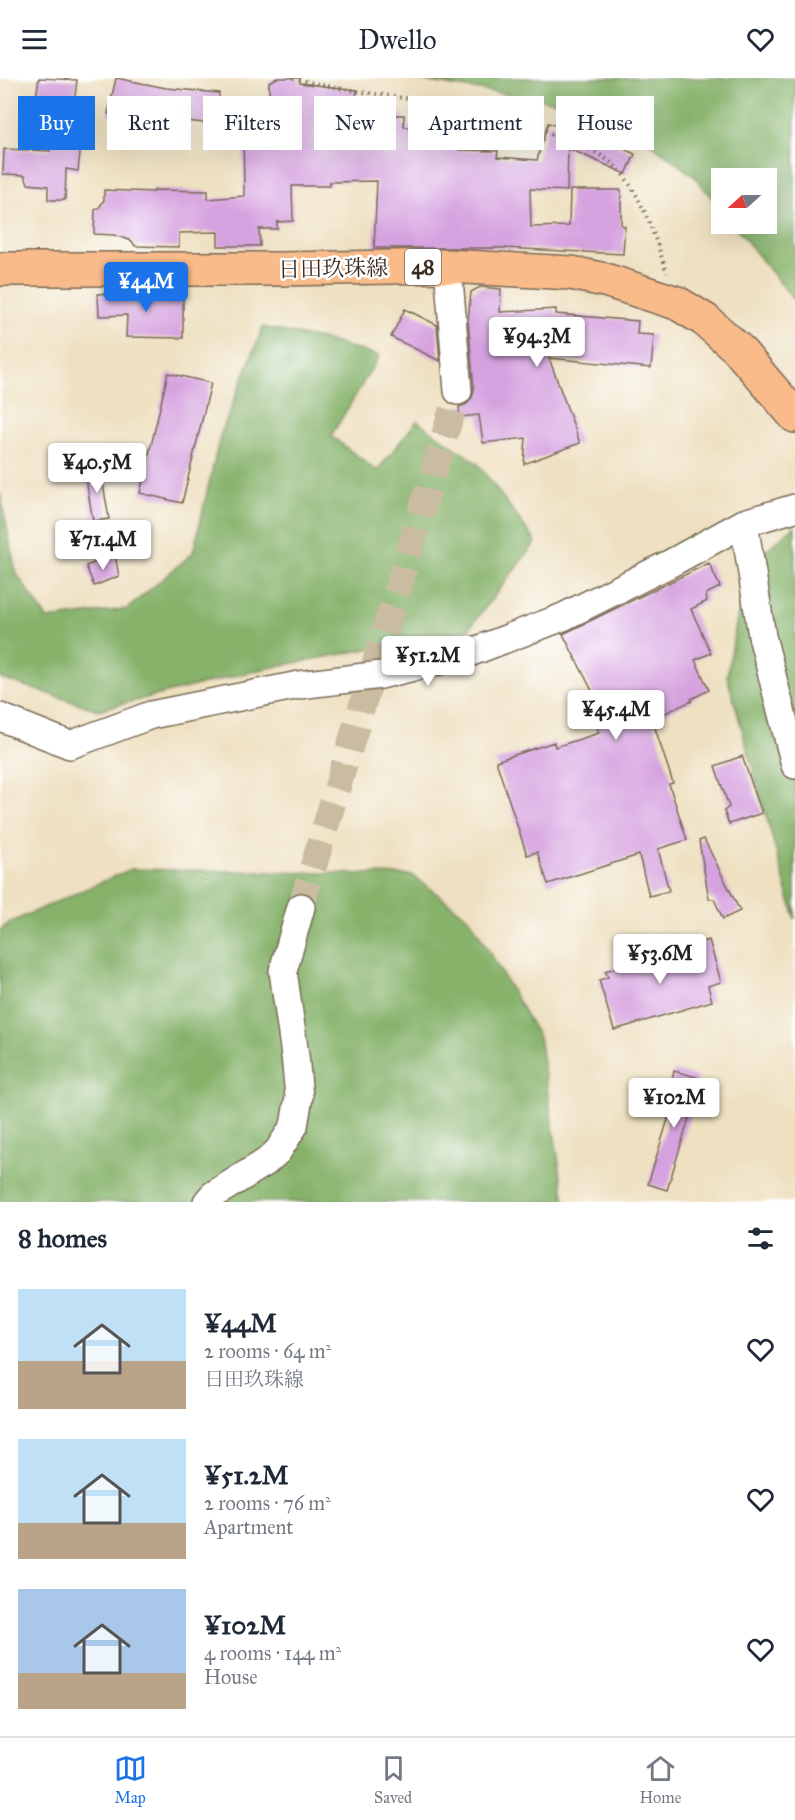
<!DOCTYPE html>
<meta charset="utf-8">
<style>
:root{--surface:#fff;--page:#f6f6f7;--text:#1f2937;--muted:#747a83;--line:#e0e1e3;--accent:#1a73e8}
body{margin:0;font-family:"IM FELL Great Primer","Noto Serif JP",serif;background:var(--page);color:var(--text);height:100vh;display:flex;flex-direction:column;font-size:22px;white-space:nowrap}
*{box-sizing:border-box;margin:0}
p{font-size:20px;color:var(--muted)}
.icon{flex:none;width:33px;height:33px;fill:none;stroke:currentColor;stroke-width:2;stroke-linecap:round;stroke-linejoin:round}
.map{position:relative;height:1124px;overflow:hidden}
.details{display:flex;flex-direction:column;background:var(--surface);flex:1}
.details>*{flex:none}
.guide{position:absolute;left:18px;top:18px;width:759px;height:54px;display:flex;gap:12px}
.needle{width:39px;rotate:249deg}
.fabs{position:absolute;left:711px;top:90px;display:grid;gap:12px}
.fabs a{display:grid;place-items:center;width:66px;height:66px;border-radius:0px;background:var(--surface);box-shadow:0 6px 24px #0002;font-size:30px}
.price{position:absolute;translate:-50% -51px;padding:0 14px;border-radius:6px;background:#fff;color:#222;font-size:20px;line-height:39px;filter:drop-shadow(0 2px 3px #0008)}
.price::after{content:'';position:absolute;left:50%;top:36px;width:18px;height:14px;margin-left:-9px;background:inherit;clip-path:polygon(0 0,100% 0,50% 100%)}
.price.on{background:var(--accent);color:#fff}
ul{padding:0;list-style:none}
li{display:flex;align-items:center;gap:18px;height:150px;padding:0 18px}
li span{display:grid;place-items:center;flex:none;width:168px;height:120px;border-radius:0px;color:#555}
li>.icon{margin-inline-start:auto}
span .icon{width:72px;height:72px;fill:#fffc;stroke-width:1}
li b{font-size:26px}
h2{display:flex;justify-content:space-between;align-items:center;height:72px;padding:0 18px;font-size:26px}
.chip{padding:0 21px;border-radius:0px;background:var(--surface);box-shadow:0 6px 24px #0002;font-size:21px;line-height:54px}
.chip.on{background:var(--accent);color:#fff}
header{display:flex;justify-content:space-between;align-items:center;height:78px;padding:0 18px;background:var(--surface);font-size:27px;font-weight:600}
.tab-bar{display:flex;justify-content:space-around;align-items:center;height:84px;border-top:2px solid var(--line);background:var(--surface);font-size:16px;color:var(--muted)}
.tab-bar a{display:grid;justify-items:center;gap:3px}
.tab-bar .on{color:var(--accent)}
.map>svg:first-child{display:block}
</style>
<header><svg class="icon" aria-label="menu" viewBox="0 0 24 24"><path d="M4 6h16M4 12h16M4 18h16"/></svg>Dwello<svg class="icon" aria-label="heart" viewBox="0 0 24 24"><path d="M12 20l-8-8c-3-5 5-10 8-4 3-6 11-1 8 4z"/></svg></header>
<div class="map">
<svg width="795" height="1124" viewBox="0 0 795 1124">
<rect width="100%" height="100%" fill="#fff"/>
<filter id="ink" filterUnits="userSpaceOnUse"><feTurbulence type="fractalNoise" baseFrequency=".0167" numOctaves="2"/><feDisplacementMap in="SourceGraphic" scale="12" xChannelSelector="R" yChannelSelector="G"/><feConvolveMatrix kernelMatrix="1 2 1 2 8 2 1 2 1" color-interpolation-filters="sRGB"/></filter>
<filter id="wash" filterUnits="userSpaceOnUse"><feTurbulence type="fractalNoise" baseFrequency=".008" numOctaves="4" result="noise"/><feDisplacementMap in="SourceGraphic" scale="24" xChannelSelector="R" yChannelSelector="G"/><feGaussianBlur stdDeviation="1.35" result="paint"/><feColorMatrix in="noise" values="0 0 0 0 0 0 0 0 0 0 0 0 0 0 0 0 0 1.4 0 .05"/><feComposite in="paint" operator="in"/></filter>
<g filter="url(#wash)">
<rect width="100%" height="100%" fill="#eee0c0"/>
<path fill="#86b26a" stroke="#606e44" stroke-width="1.5" d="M404 0H795V223L733 146H766V100H722L721 132 696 100 607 32Z
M263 249 325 262 379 278 331 358 377 393 417 343 477 385 536 464 468 552 263 591 98 632 0 600V415L16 495 47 541 127 531 193 475 220 358Z
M795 448V841L727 598 746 489Z
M131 791 412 797 470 841 539 959 565 1124H0V852L11 844Z"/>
<g id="blocks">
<path fill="#d5a1df" d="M39 0 77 2 74 26 36 20Z
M116 0 166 10 219 15 218 28 243 45V38L269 39V4L277 0H300V5L357 12 353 48 388 37H404V49H427V56L459 57V72L498 73 497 79 537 82 548 45 602 61 635 76 626 96 568 70 567 113 530 111 531 149 569 148 570 112H621V147L625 148 623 176 503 170H374L377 103 330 104V108H292L293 143 277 144V151H259L260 168H218V154L179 155V169L135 168 132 163 114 157 94 156 95 132 99 130 104 122V112L154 114V112L208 113V121L244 118 243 49 157 40V43L128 36 127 40 108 36Z
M63 37 90 40 87 59 82 58 78 93 66 91 65 122H48V108L28 106 25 97 3 96 4 71 50 73V62H60Z
M480 209 501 211 500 234 556 231V236L638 243 637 256 654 257 651 290 549 280 580 365 524 386 526 360 483 365 479 337 460 339 459 329 467 326 472 319 474 312 468 242 471 214Z
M127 214 183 215V260L126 259 127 237 99 238 98 216Z
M405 231 437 247 440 283 391 259Z
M168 295 211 305 182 425 140 415Z
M100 388 109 441 93 443 84 390Z
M115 477 119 498 94 508 86 488Z
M709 485 720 509 706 516 707 523 691 531 711 575 695 582 709 612 691 621 692 623 652 641 673 705 669 706 687 762 658 771 669 813 649 818 639 777 548 806 537 774 527 777 496 683 554 664 555 669 599 655 594 641 605 638 563 556Z
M742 678 762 735 729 746 724 733 729 729 715 688Z
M704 761 740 833 723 841 714 821H709L699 763Z
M709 862 721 904 708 908 712 923 614 952 599 902 608 899 605 893Z
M674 993 697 999 690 1037 667 1112 648 1106 673 1025 667 1024Z"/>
</g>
</g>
<g filter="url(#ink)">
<use href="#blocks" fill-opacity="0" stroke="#7a6a57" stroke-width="1.5"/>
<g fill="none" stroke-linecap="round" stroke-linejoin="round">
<path stroke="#cabca0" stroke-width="27" stroke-dasharray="27 14" stroke-linecap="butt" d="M301 829 458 313"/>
<defs>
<path id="minor" d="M448 188 458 313
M744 445 762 558 795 687
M0 639 70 667 151 637 299 607 381 597 464 577 563 539 671 485 744 445 795 430
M207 1124 213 1117 266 1084 278 1073 294 1048 299 1019 295 977 283 893 301 829"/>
<path id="major" d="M0 191H279L448 188 571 195 605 202 677 225 705 242 737 270 795 338"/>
</defs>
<use href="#minor" stroke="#7a6a57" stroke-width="30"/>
<use href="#major" stroke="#7a6a57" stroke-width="36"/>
<path stroke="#7a6a57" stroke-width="4" stroke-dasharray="1.5 4.5" stroke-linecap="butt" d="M293 0C341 13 389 17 437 25 477 33 518 44 556 58 578 66 599 73 616 89 641 114 656 162 667 195"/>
<use href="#minor" stroke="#fff" stroke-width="27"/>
<use href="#major" stroke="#fabb8b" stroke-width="33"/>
</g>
</g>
<g text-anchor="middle" stroke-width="5" stroke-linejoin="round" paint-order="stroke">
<rect fill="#fff" stroke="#766a62" stroke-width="1.5" x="405" y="171" width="36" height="36" rx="4.5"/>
<g font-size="21" font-weight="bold" fill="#3b2a1e">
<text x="423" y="196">48</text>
</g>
<g font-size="22" fill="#3b2a1e" stroke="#fff">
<text transform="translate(333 190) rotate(-1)" y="8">日田玖珠線</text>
</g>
</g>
</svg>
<div class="fabs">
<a><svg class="needle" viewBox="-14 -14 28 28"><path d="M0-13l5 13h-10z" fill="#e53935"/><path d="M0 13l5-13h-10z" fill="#747a83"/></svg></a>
</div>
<b class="price on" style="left:146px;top:235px">¥44M</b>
<b class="price" style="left:537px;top:290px">¥94.3M</b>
<b class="price" style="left:97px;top:416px">¥40.5M</b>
<b class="price" style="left:103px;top:493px">¥71.4M</b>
<b class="price" style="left:428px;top:609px">¥51.2M</b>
<b class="price" style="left:616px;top:663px">¥45.4M</b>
<b class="price" style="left:660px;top:907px">¥53.6M</b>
<b class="price" style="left:674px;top:1051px">¥102M</b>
<div class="guide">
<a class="chip on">Buy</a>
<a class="chip">Rent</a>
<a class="chip">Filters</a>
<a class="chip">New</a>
<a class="chip">Apartment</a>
<a class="chip">House</a>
</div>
</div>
<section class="details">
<h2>8 homes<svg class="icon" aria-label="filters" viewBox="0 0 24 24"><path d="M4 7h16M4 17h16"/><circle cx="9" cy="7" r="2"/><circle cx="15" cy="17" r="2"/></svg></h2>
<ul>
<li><span style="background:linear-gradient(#bfe0f5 60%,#b9a48a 0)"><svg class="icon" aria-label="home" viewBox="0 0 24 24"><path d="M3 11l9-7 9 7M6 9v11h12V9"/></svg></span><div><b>¥44M</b><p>2 rooms · 64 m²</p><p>日田玖珠線</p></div><svg class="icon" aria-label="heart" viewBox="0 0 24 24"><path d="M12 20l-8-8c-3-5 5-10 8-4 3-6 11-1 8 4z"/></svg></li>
<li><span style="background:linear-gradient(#bfe0f5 70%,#b9a48a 0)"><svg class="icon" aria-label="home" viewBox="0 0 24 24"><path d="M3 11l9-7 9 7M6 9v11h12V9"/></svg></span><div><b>¥51.2M</b><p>2 rooms · 76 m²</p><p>Apartment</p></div><svg class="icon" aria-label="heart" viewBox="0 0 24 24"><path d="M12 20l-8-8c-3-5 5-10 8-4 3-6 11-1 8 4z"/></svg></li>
<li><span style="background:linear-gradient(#a9c7e8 70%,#b9a48a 0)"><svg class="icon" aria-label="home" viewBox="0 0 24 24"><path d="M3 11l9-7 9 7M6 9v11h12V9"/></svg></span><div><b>¥102M</b><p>4 rooms · 144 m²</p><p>House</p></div><svg class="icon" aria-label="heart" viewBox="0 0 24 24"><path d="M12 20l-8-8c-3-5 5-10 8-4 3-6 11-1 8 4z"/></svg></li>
</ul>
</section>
<nav class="tab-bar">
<a class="on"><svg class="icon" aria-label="map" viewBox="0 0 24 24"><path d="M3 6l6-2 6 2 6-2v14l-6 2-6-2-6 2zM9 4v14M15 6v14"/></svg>Map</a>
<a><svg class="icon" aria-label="saved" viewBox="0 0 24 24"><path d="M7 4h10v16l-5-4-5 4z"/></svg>Saved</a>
<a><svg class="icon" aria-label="home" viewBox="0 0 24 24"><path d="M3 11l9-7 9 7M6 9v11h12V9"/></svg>Home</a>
</nav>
